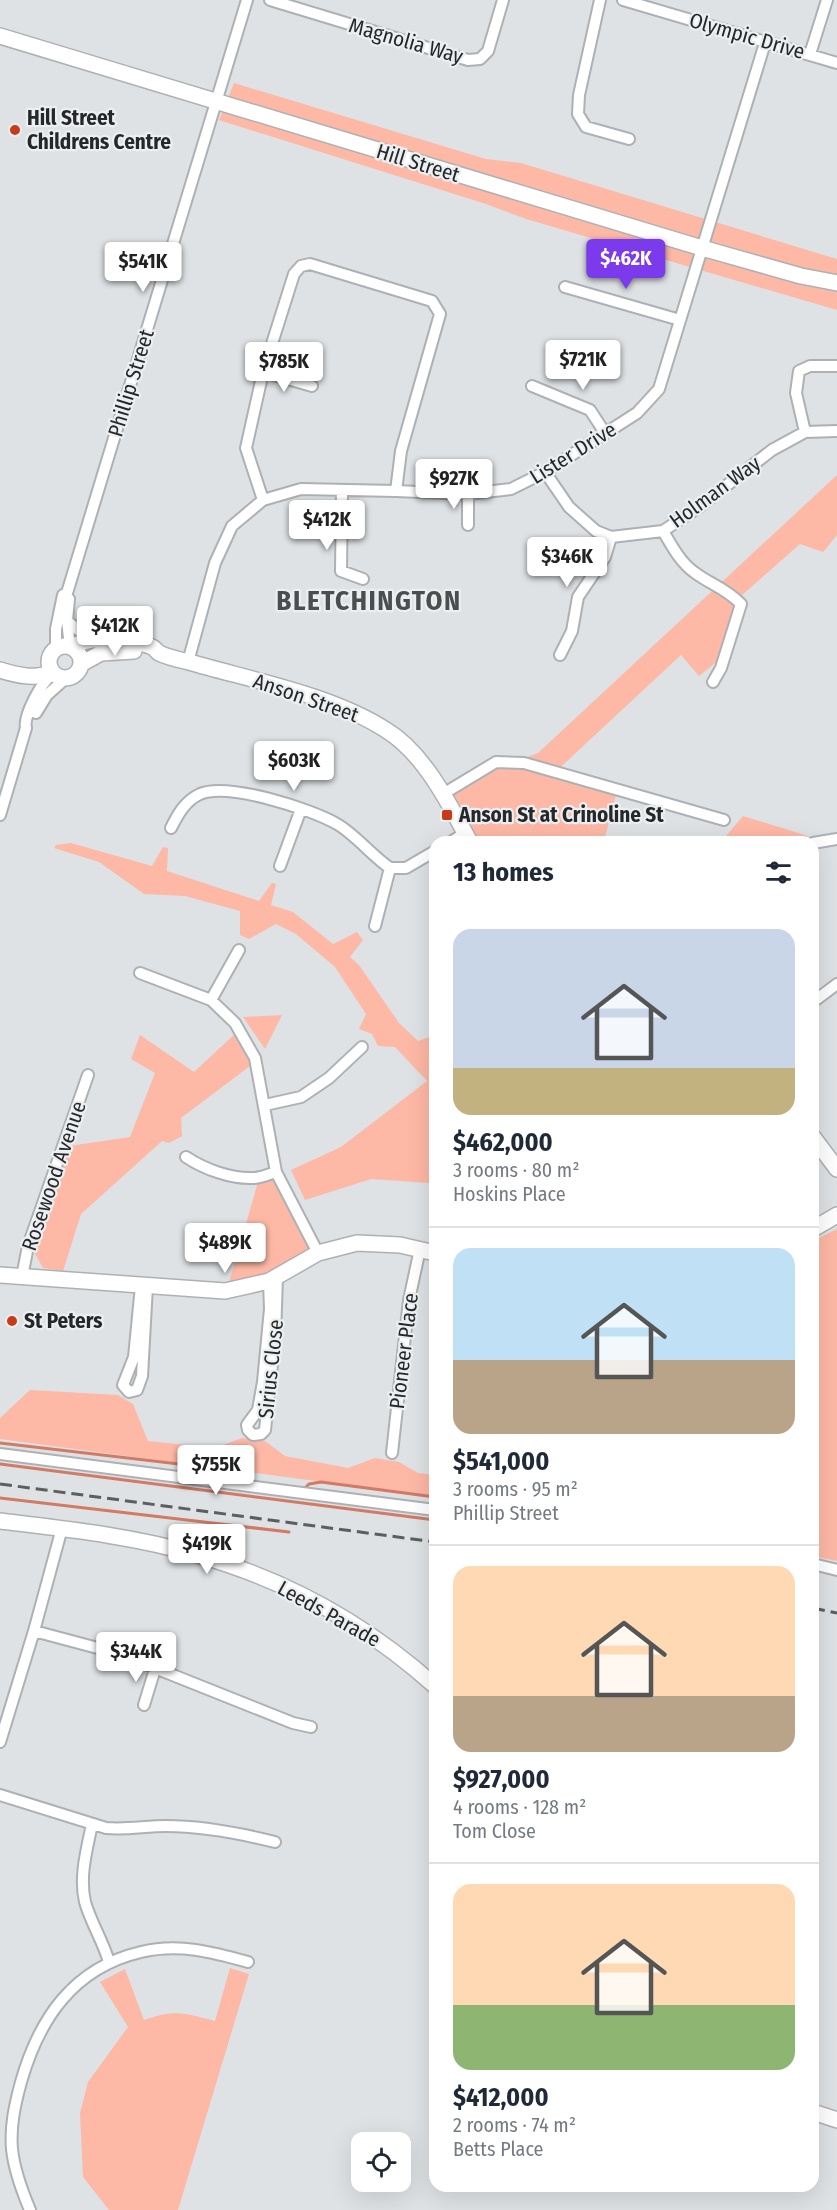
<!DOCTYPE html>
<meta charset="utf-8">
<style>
:root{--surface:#fff;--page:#f2f2f3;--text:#1f2937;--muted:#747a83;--line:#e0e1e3;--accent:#7c3aed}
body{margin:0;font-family:"Fira Sans Condensed",sans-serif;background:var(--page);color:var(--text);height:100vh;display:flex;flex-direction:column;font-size:22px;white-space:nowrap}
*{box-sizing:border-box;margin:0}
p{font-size:20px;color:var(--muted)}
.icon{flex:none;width:33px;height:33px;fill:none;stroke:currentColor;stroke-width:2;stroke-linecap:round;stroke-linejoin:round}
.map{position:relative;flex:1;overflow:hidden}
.sheet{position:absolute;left:429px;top:836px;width:390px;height:1356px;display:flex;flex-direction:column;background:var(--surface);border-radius:18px;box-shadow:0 6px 24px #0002}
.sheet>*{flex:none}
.tools{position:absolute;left:351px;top:2132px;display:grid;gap:12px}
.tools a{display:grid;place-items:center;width:60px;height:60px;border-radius:12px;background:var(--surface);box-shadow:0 6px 24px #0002;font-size:30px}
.price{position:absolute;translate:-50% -51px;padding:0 14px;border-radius:6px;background:#fff;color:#222;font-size:20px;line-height:39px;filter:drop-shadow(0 2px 3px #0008)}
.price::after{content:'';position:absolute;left:50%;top:36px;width:18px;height:14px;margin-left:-9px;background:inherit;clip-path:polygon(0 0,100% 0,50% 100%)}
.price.active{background:var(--accent);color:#fff}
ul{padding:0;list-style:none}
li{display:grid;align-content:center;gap:12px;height:318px;padding:0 24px}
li+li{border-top:2px solid var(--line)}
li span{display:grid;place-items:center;height:186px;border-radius:18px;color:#555}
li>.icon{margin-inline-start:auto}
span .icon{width:108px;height:108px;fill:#fffc;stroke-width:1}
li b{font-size:26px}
h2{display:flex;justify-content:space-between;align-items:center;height:72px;padding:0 24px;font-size:26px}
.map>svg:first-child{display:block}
</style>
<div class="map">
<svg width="837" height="2210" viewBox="0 0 837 2210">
<rect width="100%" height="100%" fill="#dee2e4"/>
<path fill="#feb8a6" d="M234 83 486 159 521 163 837 259V310L526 219 486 204 219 120Z
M837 475V535L823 552 800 544 733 603 736 608 719 660 699 676 681 655 551 776 616 795 604 841H477L450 797 501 767 538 753Z
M743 816 808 836 803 842 743 841 726 836Z
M71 843 152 866 163 847 168 848 167 871 259 901 272 883 276 884 271 905 293 912 333 944 357 932 363 940 350 957 359 965 399 1023 418 1041 435 1035V1154L429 1183 371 1179 305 1200 291 1170 341 1147 427 1081 395 1047 378 1046 372 1034 359 1029 366 1014 335 967 296 934 276 924 249 939 240 935V911L185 896 144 894 99 862 54 848 56 845Z
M282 1015 265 1049 243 1017Z
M237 1032 254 1063 181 1118 182 1136 169 1143 162 1141 81 1214 63 1271 43 1268 34 1252 69 1146 130 1137 155 1073 131 1059 140 1035 194 1072Z
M276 1179 311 1252 271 1274 228 1286 258 1182Z
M837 1229V1561L813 1556V1241Z
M30 1390 118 1395 133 1404 148 1441 215 1448 242 1438 265 1441 285 1456 348 1468 375 1458 399 1462 418 1473 435 1475V1497L0 1439V1418Z
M230 1968 249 1974 178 2210H109L83 2177 80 2113 88 2082 128 2027 100 1982 125 1969 144 2020C175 2009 184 2013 215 2021Z"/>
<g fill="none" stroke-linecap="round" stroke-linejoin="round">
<path stroke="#d17a65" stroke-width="3" d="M0 1443 230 1470
M0 1464 435 1520
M305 1488 309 1484 321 1482 435 1497
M0 1498 289 1532"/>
<defs>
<path id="street" d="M270 0 468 60 480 59 488 51 503 0
M600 0 579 95 578 114 586 127 629 139
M623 0 837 63
M810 54 827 0
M565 287 680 320
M263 372 312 386
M532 386 590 410 605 433
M805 432 796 393 799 371 810 366H837
M545 472 569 507 596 531 611 537 663 531 699 507 772 450 805 432 837 431
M342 490 341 571 363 579
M263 500 246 448 263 372 294 274 301 266 310 264 432 301 440 314 401 451 396 491
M468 525V494
M663 531C672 546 680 562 694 572 711 585 724 587 741 604L721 668 713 682
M69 599 67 621 70 646
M67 621 92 641
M56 648V629L63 595 67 593 247 0
M560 655 572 631 578 597 605 557 611 537
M188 662 215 563 232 526 263 500 301 489 396 491 468 494 511 489 545 472 637 413 659 389 765 43
M36 713 47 695 66 678
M443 794 496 762 524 763 724 820
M0 815 26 728C23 716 42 681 52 675
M171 828C178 814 185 801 200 794 228 782 311 809 337 824 356 835 372 856 390 868H406L435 851
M451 842 465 833
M813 843 837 839
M280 866 301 809
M375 926 390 868
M140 973 211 1000 235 1023 255 1058 276 1172 318 1253
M211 1000 239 950
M813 1002 837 984
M265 1105 301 1097 329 1078 362 1047
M186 1157C204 1169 231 1179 253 1178 261 1178 269 1174 276 1172
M22 1277 28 1246 88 1075
M269 1281 270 1309 263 1382 258 1410 247 1425 248 1430 253 1435 261 1434 265 1430 275 1336 277 1277
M141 1286 134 1357 123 1385 129 1392 137 1390 142 1376 147 1286
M392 1453 409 1300 420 1249
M0 1454 435 1510
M813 1564 837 1570
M34 1631 120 1654 293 1723 311 1727
M144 1705 155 1669
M0 1742 34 1631 62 1528
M0 1795 106 1828C127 1830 145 1826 166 1826 204 1826 239 1833 275 1842
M92 1824C87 1849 79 1876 85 1902 91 1923 103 1941 109 1962
M30 2210C22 2191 14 2169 12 2149 10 2126 15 2104 21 2082 39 2019 73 1968 141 1952 179 1943 212 1952 248 1962"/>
<path id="secondary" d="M0 36 702 248 801 276 837 283
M49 662a16 16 0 1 1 32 0a16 16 0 1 1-32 0Z
M73 648C83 637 111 639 126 641 133 642 145 643 152 647 155 648 156 651 159 653 167 657 180 660 189 662 251 680 332 695 386 730 424 753 449 804 470 842
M81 664 101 653 134 651
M0 670C16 675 36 680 52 672
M813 1137 837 1169
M813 1229 837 1215
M0 1275 225 1291 269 1281 318 1253 357 1243 400 1245 435 1253
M0 1521C66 1529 134 1536 198 1555 286 1580 367 1625 435 1686
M813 2112 837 2120"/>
</defs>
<use href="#street" stroke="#aeb1b3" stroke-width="14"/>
<use href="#secondary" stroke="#aeb1b3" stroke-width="18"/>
<use href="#street" stroke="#fff" stroke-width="10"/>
<use href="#secondary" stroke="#fff" stroke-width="15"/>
<path stroke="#5c5e5f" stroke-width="3" stroke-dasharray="12 6" stroke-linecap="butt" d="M0 1484 435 1542
M813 1608 837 1613"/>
</g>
<g fill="#c63c1b" stroke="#ebeff1" stroke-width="2">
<circle cx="15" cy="130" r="6"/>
<rect x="441" y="809" width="12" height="12" rx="3"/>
<circle cx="12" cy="1321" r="6"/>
</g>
<g text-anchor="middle" stroke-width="4.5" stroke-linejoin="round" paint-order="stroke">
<g font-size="21" fill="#262728" stroke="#ebeff1">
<text transform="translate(747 36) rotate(16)" y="7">Olympic Drive</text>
<text transform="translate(406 41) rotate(16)" y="7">Magnolia Way</text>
<text transform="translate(418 163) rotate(17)" y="7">Hill Street</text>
<text transform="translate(131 383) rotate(-73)" y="7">Phillip Street</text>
<text transform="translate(573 453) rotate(-32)" y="7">Lister Drive</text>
<text transform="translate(715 492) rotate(-36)" y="7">Holman Way</text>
<text transform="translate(306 698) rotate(19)" y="7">Anson Street</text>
<text transform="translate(54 1176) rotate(-71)" y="7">Rosewood Avenue</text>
<text transform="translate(404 1351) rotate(-83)" y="7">Pioneer Place</text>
<text transform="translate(271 1369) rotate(-84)" y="7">Sirius Close</text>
<text transform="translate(329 1614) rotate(29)" y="7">Leeds Parade</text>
</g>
<g font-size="21" font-weight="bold" fill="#262728" stroke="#ebeff1" text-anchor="start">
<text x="27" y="125">Hill Street<tspan x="27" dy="24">Childrens Centre</tspan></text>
<text x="459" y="822">Anson St at Crinoline St</text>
<text x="24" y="1328">St Peters</text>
</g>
<g font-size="27" font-weight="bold" letter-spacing="1.5" fill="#4a4e4f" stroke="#ebeff1">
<text x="369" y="610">BLETCHINGTON</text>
</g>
</g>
</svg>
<div class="tools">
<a><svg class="icon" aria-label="locate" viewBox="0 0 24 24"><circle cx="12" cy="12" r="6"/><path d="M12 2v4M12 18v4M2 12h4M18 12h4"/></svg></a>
</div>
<b class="price active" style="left:626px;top:290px">$462K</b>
<b class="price" style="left:143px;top:293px">$541K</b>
<b class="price" style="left:583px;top:391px">$721K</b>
<b class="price" style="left:284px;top:393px">$785K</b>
<b class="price" style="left:454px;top:510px">$927K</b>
<b class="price" style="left:327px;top:551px">$412K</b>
<b class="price" style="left:567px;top:588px">$346K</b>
<b class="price" style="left:115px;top:657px">$412K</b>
<b class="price" style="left:294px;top:792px">$603K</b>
<b class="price" style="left:225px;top:1274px">$489K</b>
<b class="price" style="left:216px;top:1496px">$755K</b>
<b class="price" style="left:207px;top:1575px">$419K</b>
<b class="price" style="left:136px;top:1683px">$344K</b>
<section class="sheet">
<h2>13 homes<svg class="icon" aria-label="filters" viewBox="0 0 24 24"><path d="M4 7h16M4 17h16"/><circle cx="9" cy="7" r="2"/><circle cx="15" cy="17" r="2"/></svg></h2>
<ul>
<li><span style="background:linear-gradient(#c9d6e8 75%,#c2b280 0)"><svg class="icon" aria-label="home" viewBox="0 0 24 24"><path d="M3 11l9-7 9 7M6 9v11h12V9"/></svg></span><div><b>$462,000</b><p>3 rooms · 80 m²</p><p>Hoskins Place</p></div></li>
<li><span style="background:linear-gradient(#bfe0f5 60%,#b9a48a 0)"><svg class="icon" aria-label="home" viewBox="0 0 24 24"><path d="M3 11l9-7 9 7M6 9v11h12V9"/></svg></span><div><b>$541,000</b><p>3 rooms · 95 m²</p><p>Phillip Street</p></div></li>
<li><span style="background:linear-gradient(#ffd9b3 70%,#b9a48a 0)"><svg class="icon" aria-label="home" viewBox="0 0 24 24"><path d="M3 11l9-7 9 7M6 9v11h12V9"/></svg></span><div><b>$927,000</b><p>4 rooms · 128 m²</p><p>Tom Close</p></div></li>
<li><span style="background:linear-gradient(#ffd9b3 65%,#8fb573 0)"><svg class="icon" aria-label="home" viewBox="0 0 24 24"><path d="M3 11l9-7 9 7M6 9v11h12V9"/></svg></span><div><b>$412,000</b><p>2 rooms · 74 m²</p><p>Betts Place</p></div></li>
</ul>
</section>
</div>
